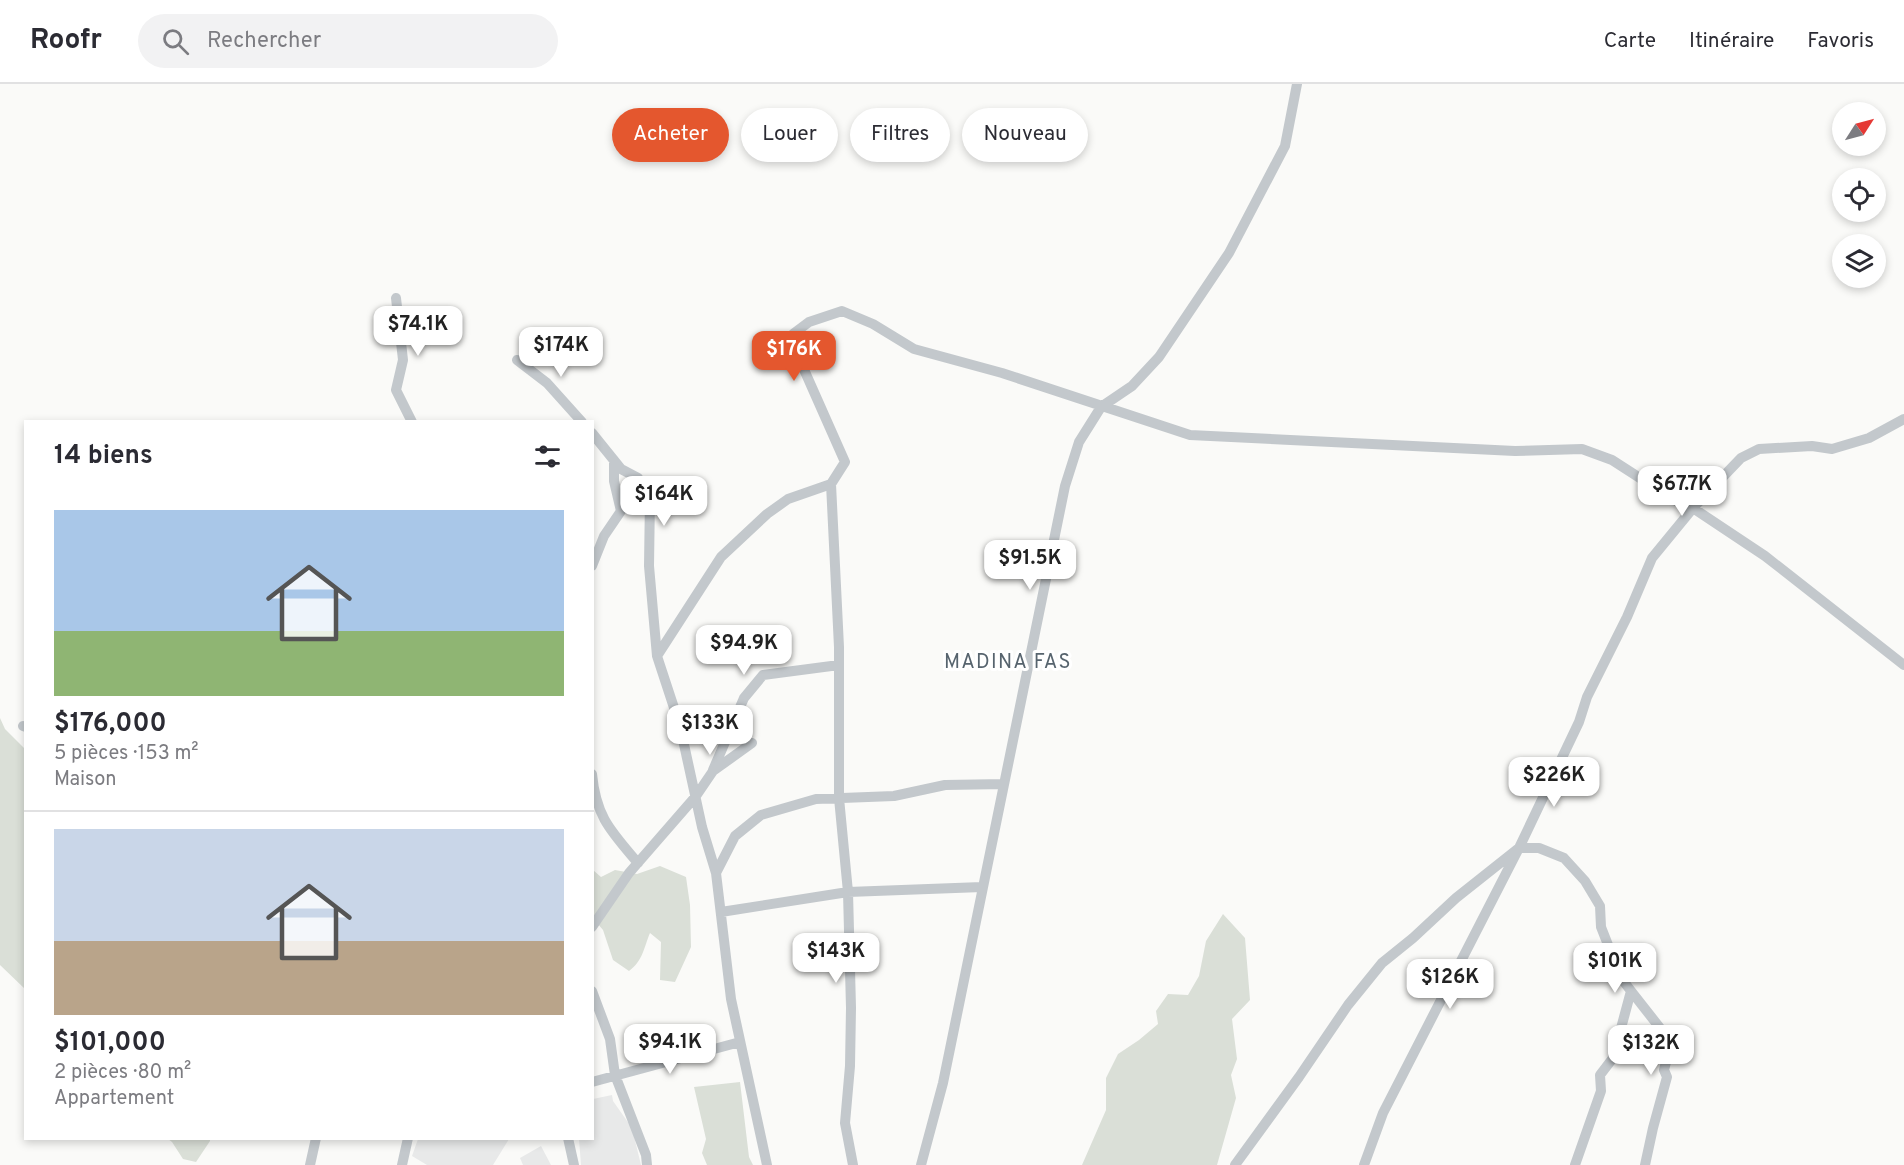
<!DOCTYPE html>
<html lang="fr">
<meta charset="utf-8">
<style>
:root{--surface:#fff;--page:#f2f2f3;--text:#2b2b33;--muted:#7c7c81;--line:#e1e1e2;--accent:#e4572e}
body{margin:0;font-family:Overpass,sans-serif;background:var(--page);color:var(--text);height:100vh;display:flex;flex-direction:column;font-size:22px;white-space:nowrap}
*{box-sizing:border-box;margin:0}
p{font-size:20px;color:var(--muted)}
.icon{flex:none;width:33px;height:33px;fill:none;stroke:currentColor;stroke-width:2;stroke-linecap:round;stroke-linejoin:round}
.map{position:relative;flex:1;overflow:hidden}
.panel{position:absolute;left:24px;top:336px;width:570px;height:720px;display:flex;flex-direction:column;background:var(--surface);border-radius:0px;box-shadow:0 3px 9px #0003}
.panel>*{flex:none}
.guide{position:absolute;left:612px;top:24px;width:570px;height:54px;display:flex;gap:12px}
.needle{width:39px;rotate:54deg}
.controls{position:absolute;left:1832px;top:18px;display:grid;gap:12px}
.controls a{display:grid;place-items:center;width:54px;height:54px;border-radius:50%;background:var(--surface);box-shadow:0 3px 9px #0003;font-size:30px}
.price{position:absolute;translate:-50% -51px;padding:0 14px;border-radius:12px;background:#fff;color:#222;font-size:20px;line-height:39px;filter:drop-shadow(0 2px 3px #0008)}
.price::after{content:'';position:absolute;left:50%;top:36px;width:18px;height:14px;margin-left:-9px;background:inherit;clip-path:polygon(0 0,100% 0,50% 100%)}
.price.active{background:var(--accent);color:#fff}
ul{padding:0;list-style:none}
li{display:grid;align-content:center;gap:12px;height:318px;padding:0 30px}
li+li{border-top:2px solid var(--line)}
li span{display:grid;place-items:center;height:186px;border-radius:0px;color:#555}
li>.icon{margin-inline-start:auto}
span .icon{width:108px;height:108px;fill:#fffc;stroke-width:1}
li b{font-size:26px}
h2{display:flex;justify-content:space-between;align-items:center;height:72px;padding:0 30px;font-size:26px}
.tag{padding:0 21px;border-radius:27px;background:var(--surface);box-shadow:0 3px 9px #0003;font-size:21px;line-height:54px}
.tag.active{background:var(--accent);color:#fff}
header{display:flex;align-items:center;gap:36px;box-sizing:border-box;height:84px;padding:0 30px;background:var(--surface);border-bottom:2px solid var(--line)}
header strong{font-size:28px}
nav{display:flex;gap:33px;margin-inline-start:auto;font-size:21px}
.search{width:420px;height:54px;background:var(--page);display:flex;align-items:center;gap:15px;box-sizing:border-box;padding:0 21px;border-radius:33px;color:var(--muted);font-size:22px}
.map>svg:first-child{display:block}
</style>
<header>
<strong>Roofr</strong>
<div class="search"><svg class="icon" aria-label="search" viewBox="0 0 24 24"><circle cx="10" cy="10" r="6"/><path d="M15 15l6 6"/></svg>Rechercher</div>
<nav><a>Carte</a><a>Itinéraire</a><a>Favoris</a></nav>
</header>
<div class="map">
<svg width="1904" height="1081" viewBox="0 0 1904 1081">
<rect width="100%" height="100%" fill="#fafaf8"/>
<path fill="#e8e9e9" d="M612 1011 613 1017 632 1044 641 1081H581L579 1055 592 1054 593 1015Z
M418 1055V1054L509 1055 493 1081H427L412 1072Z
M541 1062 551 1081H523L520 1074Z"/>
<path fill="#dadfd7" d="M0 634 5 645 25 665V905L0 881Z
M660 782 686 793 690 821 691 863 675 898 660 896 661 858 650 849C644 863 643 877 629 887L613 876 603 846 593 834V786L601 793 615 786 637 790Z
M1223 830 1245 854 1250 916 1232 935 1237 975 1231 991 1236 1014 1217 1081H1082L1106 1026V994L1118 970 1139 956 1158 940 1156 927 1168 910 1188 911 1199 892 1206 857Z
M740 998 749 1073 753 1081H707L702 1069 706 1055 694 1003Z
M168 1055H210V1057L196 1078 183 1075 172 1058Z"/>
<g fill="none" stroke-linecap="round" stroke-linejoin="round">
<path stroke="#c3c8cc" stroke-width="10" d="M396 214 403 276 396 306 412 338
M517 276 547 299 582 338
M1904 335 1869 354 1832 365 1812 362 1759 365 1741 374 1693 424 1765 472 1904 581
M592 349 621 385 638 394 650 413 649 482 657 572
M831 400 839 563V714L848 808 851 924 850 982 845 1039 853 1081
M592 482 604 452 621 427 614 397V376
M23 642 26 643
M713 686 744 614 763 591 839 581
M592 690C596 733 611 747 638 779
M716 789 735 752 761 731 816 715 894 712 945 701 1004 700
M721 828 848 808 982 803
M592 843 629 789 696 712 713 687 752 659
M592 907 610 955 615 991 646 1071 647 1081
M1631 907 1671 958 1664 986 1667 993 1653 1044 1645 1081
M592 998 740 958
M568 1054 574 1081
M310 1081 316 1054
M402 1081 408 1054
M767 1081 731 915 716 789 702 743 680 642 657 572 721 473 767 430 788 415 831 400 845 378 802 281 793 250 809 238 842 227 873 240 914 265 1002 289 1190 351 1515 367 1582 365 1612 376 1674 416 1693 424 1652 474 1627 533 1587 613 1579 638 1519 764 1456 814 1413 854 1382 879 1348 921 1299 993 1235 1081
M921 1081 943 999 1065 402 1079 358 1101 323 1132 302 1159 273 1229 169 1285 62 1297 0
M1364 1081 1383 1029 1519 764H1539L1564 774 1585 797 1600 822 1601 843 1621 894 1631 907 1613 974 1600 991 1601 1007 1575 1081"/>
</g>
<g text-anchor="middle" stroke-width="6" stroke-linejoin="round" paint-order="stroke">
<g font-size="20" letter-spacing="1.5" fill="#57646e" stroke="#fff">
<text x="1008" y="584">MADINA FAS</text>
</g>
</g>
</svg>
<div class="controls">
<a><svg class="needle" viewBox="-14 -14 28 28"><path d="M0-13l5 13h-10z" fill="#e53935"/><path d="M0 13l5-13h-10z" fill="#7c7c81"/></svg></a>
<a><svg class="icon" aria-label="locate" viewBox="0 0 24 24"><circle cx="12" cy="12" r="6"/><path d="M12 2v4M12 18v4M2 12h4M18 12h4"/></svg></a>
<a><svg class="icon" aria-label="layers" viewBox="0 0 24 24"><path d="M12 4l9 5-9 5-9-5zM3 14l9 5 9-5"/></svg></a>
</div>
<b class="price" style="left:418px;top:273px">$74.1K</b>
<b class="price" style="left:561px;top:294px">$174K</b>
<b class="price active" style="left:794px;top:298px">$176K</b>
<b class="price" style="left:1682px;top:433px">$67.7K</b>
<b class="price" style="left:664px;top:443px">$164K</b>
<b class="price" style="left:1030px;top:507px">$91.5K</b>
<b class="price" style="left:744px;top:592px">$94.9K</b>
<b class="price" style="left:710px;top:672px">$133K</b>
<b class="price" style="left:1554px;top:724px">$226K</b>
<b class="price" style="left:836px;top:900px">$143K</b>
<b class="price" style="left:1615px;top:910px">$101K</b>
<b class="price" style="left:1450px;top:926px">$126K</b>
<b class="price" style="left:670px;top:991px">$94.1K</b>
<b class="price" style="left:1651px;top:992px">$132K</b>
<div class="guide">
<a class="tag active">Acheter</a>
<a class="tag">Louer</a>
<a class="tag">Filtres</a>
<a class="tag">Nouveau</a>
</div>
<section class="panel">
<h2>14 biens<svg class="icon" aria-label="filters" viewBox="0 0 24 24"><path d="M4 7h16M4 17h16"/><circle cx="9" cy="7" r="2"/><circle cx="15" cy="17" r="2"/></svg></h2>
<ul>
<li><span style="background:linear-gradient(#a9c7e8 65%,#8fb573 0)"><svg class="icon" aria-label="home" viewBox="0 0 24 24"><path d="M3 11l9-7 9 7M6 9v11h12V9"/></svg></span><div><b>$176,000</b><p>5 pièces · 153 m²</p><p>Maison</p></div></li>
<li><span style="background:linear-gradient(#c9d6e8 60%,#b9a48a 0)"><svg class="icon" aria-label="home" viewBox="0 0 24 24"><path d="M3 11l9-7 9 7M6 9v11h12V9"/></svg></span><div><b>$101,000</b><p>2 pièces · 80 m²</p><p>Appartement</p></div></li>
</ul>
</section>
</div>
